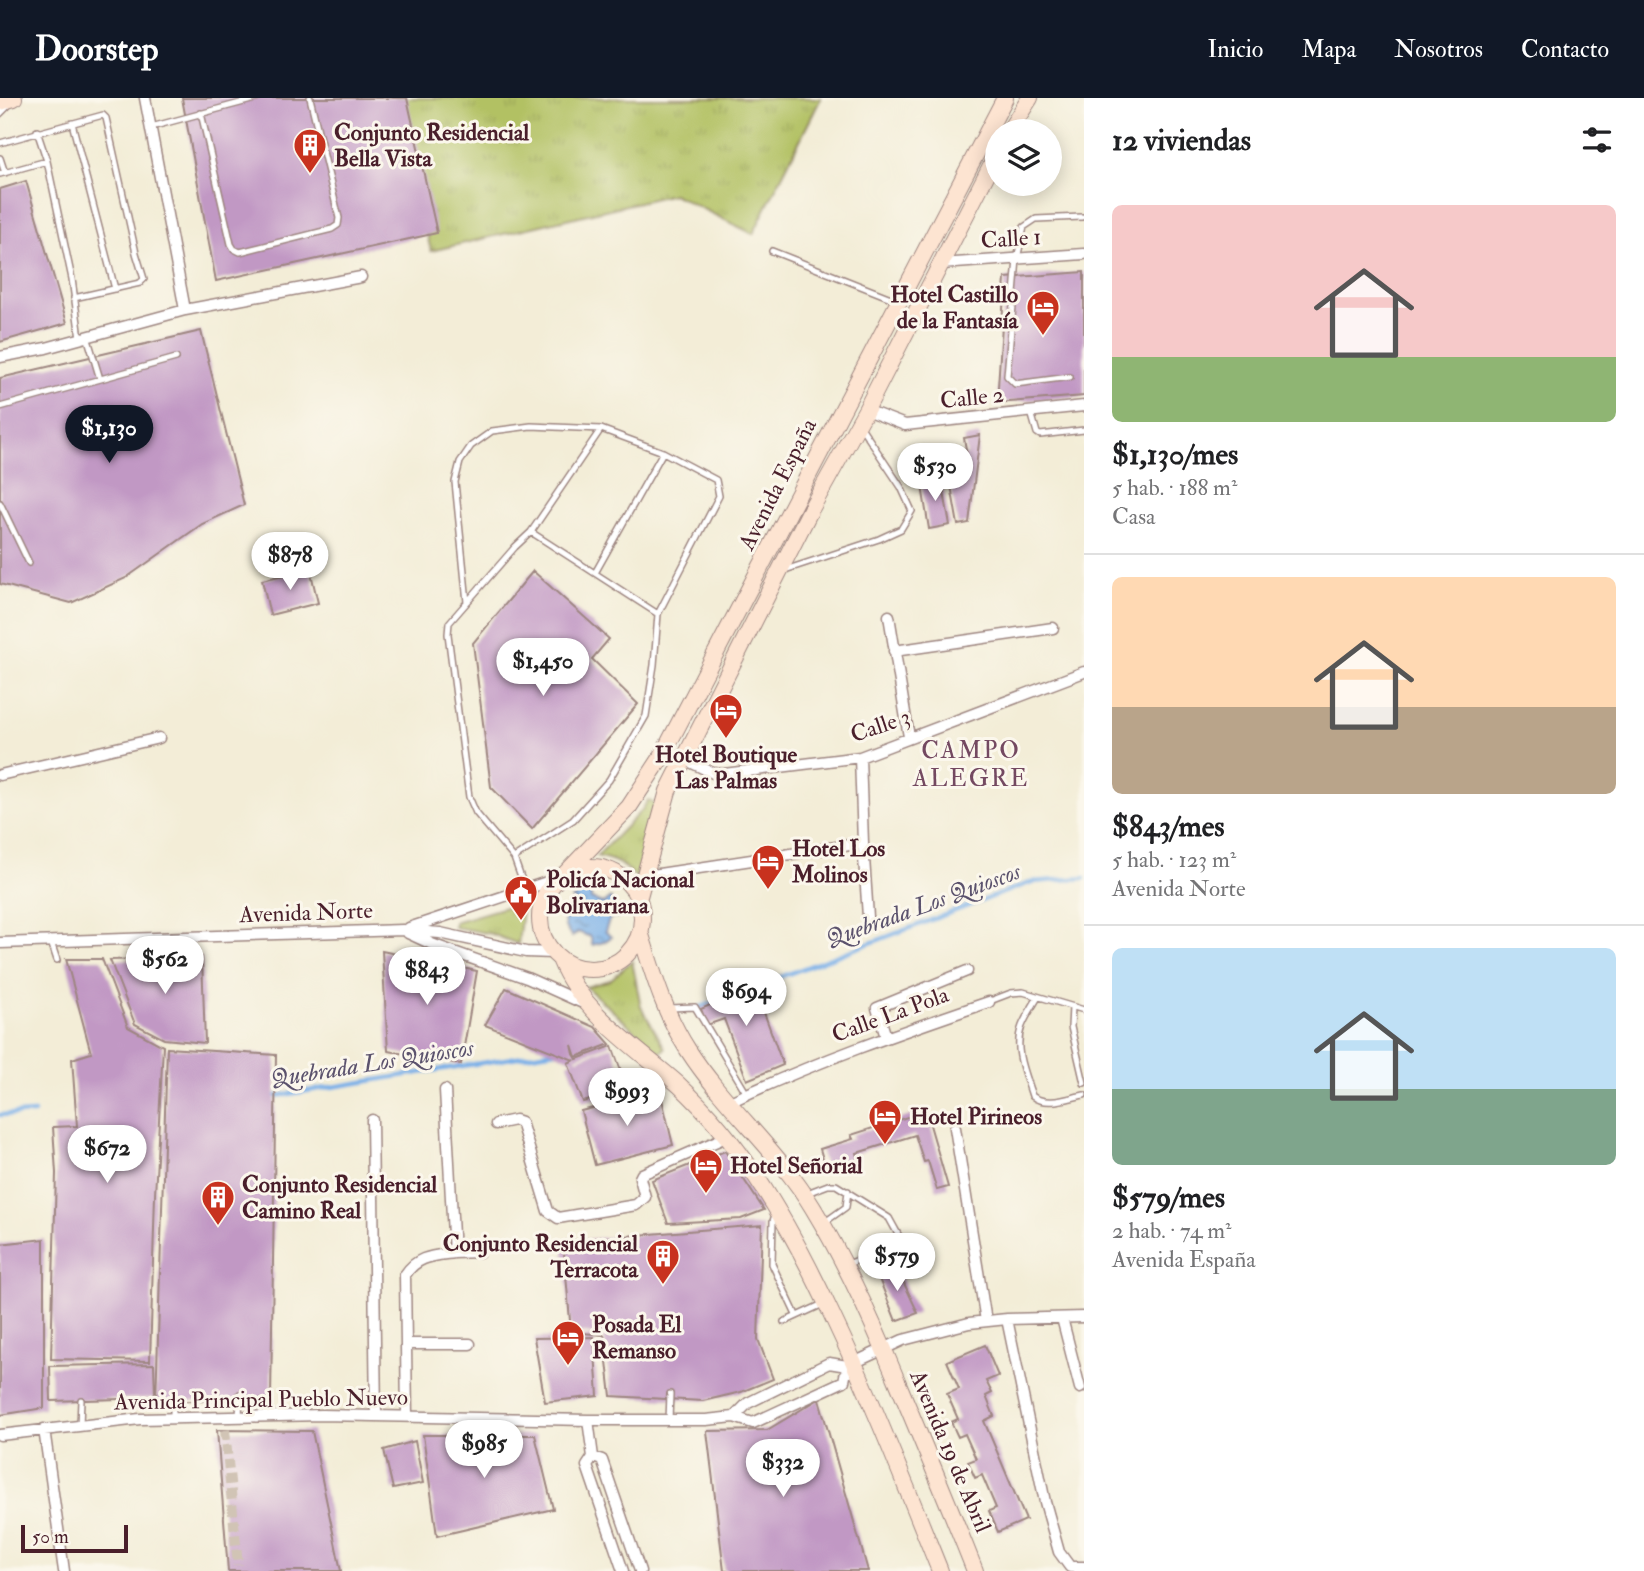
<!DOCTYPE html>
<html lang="es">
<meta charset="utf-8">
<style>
:root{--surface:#fff;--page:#f2f2f2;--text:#202124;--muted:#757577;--line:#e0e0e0;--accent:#111827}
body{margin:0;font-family:"IM FELL Double Pica",serif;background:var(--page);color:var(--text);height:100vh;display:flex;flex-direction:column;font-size:26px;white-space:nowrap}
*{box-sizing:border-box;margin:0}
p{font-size:23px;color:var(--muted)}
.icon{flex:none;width:38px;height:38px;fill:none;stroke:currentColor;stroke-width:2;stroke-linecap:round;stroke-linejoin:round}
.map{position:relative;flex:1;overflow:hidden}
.sheet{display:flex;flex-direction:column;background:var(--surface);width:560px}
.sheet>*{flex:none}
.tools{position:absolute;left:985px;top:21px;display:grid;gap:14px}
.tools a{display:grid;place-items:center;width:77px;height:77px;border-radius:50%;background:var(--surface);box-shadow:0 4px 18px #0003;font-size:35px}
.scale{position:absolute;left:21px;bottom:18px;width:107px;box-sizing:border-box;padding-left:7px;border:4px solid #4a1f2b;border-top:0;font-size:19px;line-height:24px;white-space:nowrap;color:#4a1f2b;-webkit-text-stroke:5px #fbf7ec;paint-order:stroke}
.price{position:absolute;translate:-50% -60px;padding:0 16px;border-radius:24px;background:#fff;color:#222;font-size:23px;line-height:46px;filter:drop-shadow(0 2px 4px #0008)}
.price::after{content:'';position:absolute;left:50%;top:42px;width:21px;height:16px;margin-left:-10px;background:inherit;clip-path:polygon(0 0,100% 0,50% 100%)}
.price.current{background:var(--accent);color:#fff}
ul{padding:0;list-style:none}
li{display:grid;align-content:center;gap:14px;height:371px;padding:0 28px}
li+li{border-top:2px solid var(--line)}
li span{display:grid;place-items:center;height:217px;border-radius:10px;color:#555}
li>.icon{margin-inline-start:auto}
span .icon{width:126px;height:126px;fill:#fffc;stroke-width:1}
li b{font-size:30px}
h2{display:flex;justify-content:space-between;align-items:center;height:84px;padding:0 28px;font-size:30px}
header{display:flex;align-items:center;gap:42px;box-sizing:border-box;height:98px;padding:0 35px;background:var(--accent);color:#fff}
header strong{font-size:33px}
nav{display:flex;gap:38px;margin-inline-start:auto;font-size:24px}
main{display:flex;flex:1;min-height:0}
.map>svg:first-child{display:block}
</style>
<header>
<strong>Doorstep</strong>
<nav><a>Inicio</a><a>Mapa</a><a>Nosotros</a><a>Contacto</a></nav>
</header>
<main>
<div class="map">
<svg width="1084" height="1473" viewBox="0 0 1084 1473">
<defs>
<pattern id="grass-tufts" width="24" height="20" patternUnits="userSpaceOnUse" patternTransform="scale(1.75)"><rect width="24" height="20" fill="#b2c164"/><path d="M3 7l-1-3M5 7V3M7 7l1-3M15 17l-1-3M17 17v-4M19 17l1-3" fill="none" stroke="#9ba557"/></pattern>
<pattern id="water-ripples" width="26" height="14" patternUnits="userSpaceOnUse" patternTransform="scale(1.75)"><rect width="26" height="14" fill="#7ab0e8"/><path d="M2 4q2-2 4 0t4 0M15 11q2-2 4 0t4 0" fill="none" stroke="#668fbc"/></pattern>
</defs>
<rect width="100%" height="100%" fill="#fbf7ec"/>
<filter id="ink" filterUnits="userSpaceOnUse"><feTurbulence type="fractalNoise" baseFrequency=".0143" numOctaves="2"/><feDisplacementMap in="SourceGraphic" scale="14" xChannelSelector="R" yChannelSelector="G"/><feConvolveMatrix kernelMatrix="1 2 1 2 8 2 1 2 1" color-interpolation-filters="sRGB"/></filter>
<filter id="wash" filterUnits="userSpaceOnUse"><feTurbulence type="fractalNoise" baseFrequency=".00686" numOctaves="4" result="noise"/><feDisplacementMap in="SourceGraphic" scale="28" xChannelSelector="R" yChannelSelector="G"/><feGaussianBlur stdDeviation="1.57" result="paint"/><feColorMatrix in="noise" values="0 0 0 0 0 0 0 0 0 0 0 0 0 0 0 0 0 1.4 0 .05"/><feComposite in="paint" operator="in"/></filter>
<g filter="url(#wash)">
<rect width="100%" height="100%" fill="#f3edd7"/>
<path fill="url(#grass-tufts)" stroke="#7e7048" stroke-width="2" d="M395 0H821L753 136 673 96 431 153Z
M648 702 656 707 649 725 637 781C626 767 614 762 597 758L642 712Z
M523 804 518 846 492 836 454 829V824Z
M632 863 641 909 665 950 660 955 586 889 610 882Z"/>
<path fill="url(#water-ripples)" stroke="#62688a" stroke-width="2" d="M591 793V801L604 806 610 800 617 811 619 819 610 820 605 833 611 839 604 844 592 847 591 839 578 834 572 839 565 829 564 820H572L578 807 572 801 582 794Z"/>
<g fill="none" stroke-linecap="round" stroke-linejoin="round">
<path stroke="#7ab0e8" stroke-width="4.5" d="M751 890 1032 784 1084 780
M698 910 720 902
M270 999 555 953
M0 1017 34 1015"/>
</g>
<g id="blocks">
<path fill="#c198c4" d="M182 0H407L437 135 216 183Z
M26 83 67 225 0 244V91Z
M1084 174V298L997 305 1005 180Z
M201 233 244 407 202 426 126 480 71 505 0 486V280Z
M980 337 969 425 958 427 946 360 967 357 964 340Z
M941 378 950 427 929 431 921 382Z
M310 471 318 505 270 517 262 482Z
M533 473 609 541 592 561 638 606 532 731 491 689 473 545Z
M382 853 477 873 461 966 388 953Z
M202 859 205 945 164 941 135 926 110 862Z
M66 861H102L128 929 163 948 155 1097 150 1263 51 1261 56 1075 53 1029 77 1028 72 961 91 955Z
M753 884 783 967 747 982 724 921 707 927 701 911 717 904 714 895Z
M506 890 595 929 610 946 576 959 572 947 574 956 577 961 612 948 628 992 583 1004 568 965 574 962 485 927Z
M167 950 276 957 271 1301 156 1304Z
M660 993 673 1047 595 1067 581 1013Z
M926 1013 948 1089 937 1092 928 1063 924 1064 915 1037 857 1055 859 1061 826 1071 820 1051 853 1041 851 1037Z
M725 1053 764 1112 741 1121 668 1125 652 1082Z
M762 1127 758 1241 773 1281 741 1294 703 1303 611 1298 604 1237 571 1234 563 1143Z
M44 1141V1310L0 1317V1146Z
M895 1166 918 1215 896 1223 876 1173Z
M594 1239 598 1298 545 1304 534 1240Z
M985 1247 998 1278 986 1283 992 1295 986 1298 994 1318 984 1323 1026 1422 998 1434 989 1413 996 1410 982 1377 975 1380 968 1364 976 1361 965 1336 958 1339 951 1324 958 1321 947 1296 959 1291 947 1263Z
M154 1266 155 1300 51 1303 50 1268Z
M819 1301 868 1473H724L707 1333 767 1332Z
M217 1332 312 1333 341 1473H228Z
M423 1337H535L553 1411 437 1438Z
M415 1343 423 1385 393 1391 384 1352Z"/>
</g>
</g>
<g filter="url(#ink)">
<use href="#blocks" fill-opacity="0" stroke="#9e8681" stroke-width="2"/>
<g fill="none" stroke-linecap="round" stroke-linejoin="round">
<path stroke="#d1c4b5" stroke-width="10" stroke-dasharray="10 5" stroke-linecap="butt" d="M225 1332 238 1467"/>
<defs>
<path id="lane" d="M201 15 231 146 234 151 240 154 332 131 338 127 339 120 310 0
M0 16 10 6
M72 25 115 191
M151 29 259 0
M37 33 47 63 72 181 80 240
M0 45 103 17 106 20 136 155 144 181 140 185 74 200
M0 60 5 75
M0 76 47 63
M772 153 896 202
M87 238 100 281
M1070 279 1015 286 1007 278 1017 161 1024 129 1036 121 1082 119
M0 309 176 260
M1031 314 1037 335 1040 337 1084 332
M0 405 29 465
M531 434 658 516
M785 472 879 441 901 431 912 413 901 389 861 329
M595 475 663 354
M467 504 455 384 460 364 471 348 492 333 531 328 601 331
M514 760 573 722 609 682 646 618 654 567 658 516 719 398 716 382 663 354 601 331 531 434 515 449 449 525 448 536 469 699 476 715 514 760 525 791
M51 844 57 862
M1038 899C1033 908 1026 918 1022 928 1013 951 1025 976 1032 998 1046 1009 1068 1000 1084 997
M990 903 1011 895 1023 894 1084 912
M1072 909 1071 929 1084 985
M670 910 695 909 747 996
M807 1095 828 1087H836L889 1120 900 1140 897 1146 848 1166
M776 1114 773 1123 772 1166 796 1217
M825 1124 846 1109 848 1093
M784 1224 823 1206
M173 1300V1320
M239 1320 240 1296
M669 1322 670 1296
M80 1327 81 1302"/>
<path id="street" d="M941 166 1084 156
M185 212 361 179
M0 259 46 250 185 212 145 0
M866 312 905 327 1084 308
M889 518 909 639
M894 553 1053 530
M684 661 713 675 724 676 860 659 1084 574
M0 677 159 640
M863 745 868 819
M646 778 863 745 860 659
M409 830 559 780
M408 835 434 847 527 880 585 906
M0 845 403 832 440 835 526 854 553 855
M886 939 877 910 967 873
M730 1004C814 964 901 934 989 904
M372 1022 376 1318
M496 1026 515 1022 521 1024 548 1113 558 1120 636 1107 645 1099 640 1080 642 1076 726 1039
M955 1030 986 1223
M454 1155 479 1154
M1062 1220 1080 1290
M1007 1221 1045 1404 1059 1454 1070 1469H1084
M408 1246H470
M407 1318 405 1177C417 1158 433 1158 454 1155L445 992
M734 1319 748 1305 829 1265 847 1268 903 1242 969 1225 1007 1221 1084 1219
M588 1322 593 1359
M44 1331 64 1473
M0 1337 140 1321 322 1317 588 1322H706L734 1319 753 1325 844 1283 847 1268
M623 1473 587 1368 593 1359 602 1362 640 1473"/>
<path id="secondary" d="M0 4 14 0
M1009 33 1030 0
M540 820a51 51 0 1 1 102 0a51 51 0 1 1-102 0Z
M565 776 629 709 661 660 1005 0
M638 802 668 693 811 411 866 312 998 54
M640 834C653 875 664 915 688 952 724 1008 778 1052 813 1110 841 1156 863 1203 884 1252 915 1326 946 1399 975 1473
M560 861C582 916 636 949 679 987 708 1014 735 1047 757 1080 786 1123 809 1168 831 1215 871 1299 905 1386 940 1473"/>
</defs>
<use href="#lane" stroke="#9e8681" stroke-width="8"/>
<use href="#street" stroke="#9e8681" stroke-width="13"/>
<use href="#secondary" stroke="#9e8681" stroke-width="18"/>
<use href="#lane" stroke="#fff" stroke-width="5"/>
<use href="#street" stroke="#fff" stroke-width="10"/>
<use href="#secondary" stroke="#fde4d1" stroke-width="16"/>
</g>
</g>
<defs>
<symbol id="building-pin" viewBox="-11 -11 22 30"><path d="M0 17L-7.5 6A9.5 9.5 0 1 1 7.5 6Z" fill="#c8321e" stroke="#fbf7ec"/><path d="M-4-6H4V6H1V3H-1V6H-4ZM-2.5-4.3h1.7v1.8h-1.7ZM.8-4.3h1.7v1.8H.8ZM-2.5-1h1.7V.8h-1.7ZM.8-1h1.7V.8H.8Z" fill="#fff"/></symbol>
<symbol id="hotel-pin" viewBox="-11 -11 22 30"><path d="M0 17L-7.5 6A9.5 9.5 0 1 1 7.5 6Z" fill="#c8321e" stroke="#fbf7ec"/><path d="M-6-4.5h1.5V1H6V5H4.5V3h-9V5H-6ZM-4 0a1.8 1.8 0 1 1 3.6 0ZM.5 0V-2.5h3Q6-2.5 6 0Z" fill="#fff"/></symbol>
<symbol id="civic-pin" viewBox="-11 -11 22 30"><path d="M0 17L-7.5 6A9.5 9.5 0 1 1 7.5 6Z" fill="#c8321e" stroke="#fbf7ec"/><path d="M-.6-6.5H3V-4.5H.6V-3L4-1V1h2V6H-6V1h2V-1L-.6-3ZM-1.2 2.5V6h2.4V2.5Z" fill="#fff"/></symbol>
</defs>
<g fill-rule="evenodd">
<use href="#building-pin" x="291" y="28" width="38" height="52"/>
<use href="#hotel-pin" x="1024" y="190" width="38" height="52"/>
<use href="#hotel-pin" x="707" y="593" width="38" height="52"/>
<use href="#hotel-pin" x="749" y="744" width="38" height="52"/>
<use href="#civic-pin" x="502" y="775" width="38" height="52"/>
<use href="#hotel-pin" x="866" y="999" width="38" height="52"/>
<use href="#hotel-pin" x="687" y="1048" width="38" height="52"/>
<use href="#building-pin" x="199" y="1080" width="38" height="52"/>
<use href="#building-pin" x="644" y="1139" width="38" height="52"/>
<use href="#hotel-pin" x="549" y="1220" width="38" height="52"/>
</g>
<g text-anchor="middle" stroke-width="6" stroke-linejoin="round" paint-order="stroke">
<g font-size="23" font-weight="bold" fill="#4a1f2b" stroke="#fbf7ec" text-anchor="start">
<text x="334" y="42">Conjunto Residencial<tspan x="334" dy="26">Bella Vista</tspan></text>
<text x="1018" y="204" text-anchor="end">Hotel Castillo<tspan x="1018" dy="26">de la Fantasía</tspan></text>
<text x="726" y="664" text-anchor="middle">Hotel Boutique<tspan x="726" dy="26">Las Palmas</tspan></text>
<text x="792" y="758">Hotel Los<tspan x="792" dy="26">Molinos</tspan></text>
<text x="546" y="789">Policía Nacional<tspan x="546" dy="26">Bolivariana</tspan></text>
<text x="910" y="1026">Hotel Pirineos</text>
<text x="730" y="1075">Hotel Señorial</text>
<text x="242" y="1094">Conjunto Residencial<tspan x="242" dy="26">Camino Real</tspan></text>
<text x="638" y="1153" text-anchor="end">Conjunto Residencial<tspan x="638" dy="26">Terracota</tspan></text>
<text x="592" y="1234">Posada El<tspan x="592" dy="26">Remanso</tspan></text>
</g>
<g font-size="23" fill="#4a1f2b" stroke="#fbf7ec">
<text transform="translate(1011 140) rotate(-4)" y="8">Calle 1</text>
<text transform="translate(972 299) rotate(-6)" y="8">Calle 2</text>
<text transform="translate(777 386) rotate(-63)" y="8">Avenida España</text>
<text transform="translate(880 627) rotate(-19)" y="8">Calle 3</text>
<text transform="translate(306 814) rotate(-2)" y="8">Avenida Norte</text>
<text transform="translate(890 916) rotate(-20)" y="8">Calle La Pola</text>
<text transform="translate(261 1301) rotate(-1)" y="8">Avenida Principal Pueblo Nuevo</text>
<text transform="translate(951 1353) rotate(67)" y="8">Avenida 19 de Abril</text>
</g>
<g font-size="24" letter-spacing="2" fill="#744961" stroke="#fbf7ec">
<text x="971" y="660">CAMPO<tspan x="971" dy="28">ALEGRE</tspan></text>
</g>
<g font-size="24" font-style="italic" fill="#5b526d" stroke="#fbf7ec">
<text transform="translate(923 807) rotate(-20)" y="8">Quebrada Los Quioscos</text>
<text transform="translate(372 965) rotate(-9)" y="8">Quebrada Los Quioscos</text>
</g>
</g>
</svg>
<div class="tools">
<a><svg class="icon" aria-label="layers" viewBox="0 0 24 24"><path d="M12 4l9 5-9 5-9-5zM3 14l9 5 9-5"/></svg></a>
</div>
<div class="scale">50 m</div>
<b class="price current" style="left:109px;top:367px">$1,130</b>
<b class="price" style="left:935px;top:405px">$530</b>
<b class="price" style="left:290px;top:494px">$878</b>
<b class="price" style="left:543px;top:600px">$1,450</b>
<b class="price" style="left:165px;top:898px">$562</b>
<b class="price" style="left:427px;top:909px">$843</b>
<b class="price" style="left:746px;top:930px">$694</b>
<b class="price" style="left:627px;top:1030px">$993</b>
<b class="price" style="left:107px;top:1087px">$672</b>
<b class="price" style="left:897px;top:1195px">$579</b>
<b class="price" style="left:484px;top:1382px">$985</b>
<b class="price" style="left:783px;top:1401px">$332</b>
</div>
<section class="sheet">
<h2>12 viviendas<svg class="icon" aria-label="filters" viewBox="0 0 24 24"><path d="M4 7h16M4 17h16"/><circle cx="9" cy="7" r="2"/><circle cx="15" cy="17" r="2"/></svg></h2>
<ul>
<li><span style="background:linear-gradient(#f6c9c9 70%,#8fb573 0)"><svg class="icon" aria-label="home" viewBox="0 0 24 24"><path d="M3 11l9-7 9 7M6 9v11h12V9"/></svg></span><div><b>$1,130/mes</b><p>5 hab. · 188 m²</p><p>Casa</p></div></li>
<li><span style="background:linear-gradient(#ffd9b3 60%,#b9a48a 0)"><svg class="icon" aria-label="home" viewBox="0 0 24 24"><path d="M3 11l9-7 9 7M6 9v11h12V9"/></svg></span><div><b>$843/mes</b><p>5 hab. · 123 m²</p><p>Avenida Norte</p></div></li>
<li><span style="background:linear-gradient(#bfe0f5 65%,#7fa58c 0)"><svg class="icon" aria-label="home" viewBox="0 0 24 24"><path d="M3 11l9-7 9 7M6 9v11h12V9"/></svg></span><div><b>$579/mes</b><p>2 hab. · 74 m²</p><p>Avenida España</p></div></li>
</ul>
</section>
</main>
